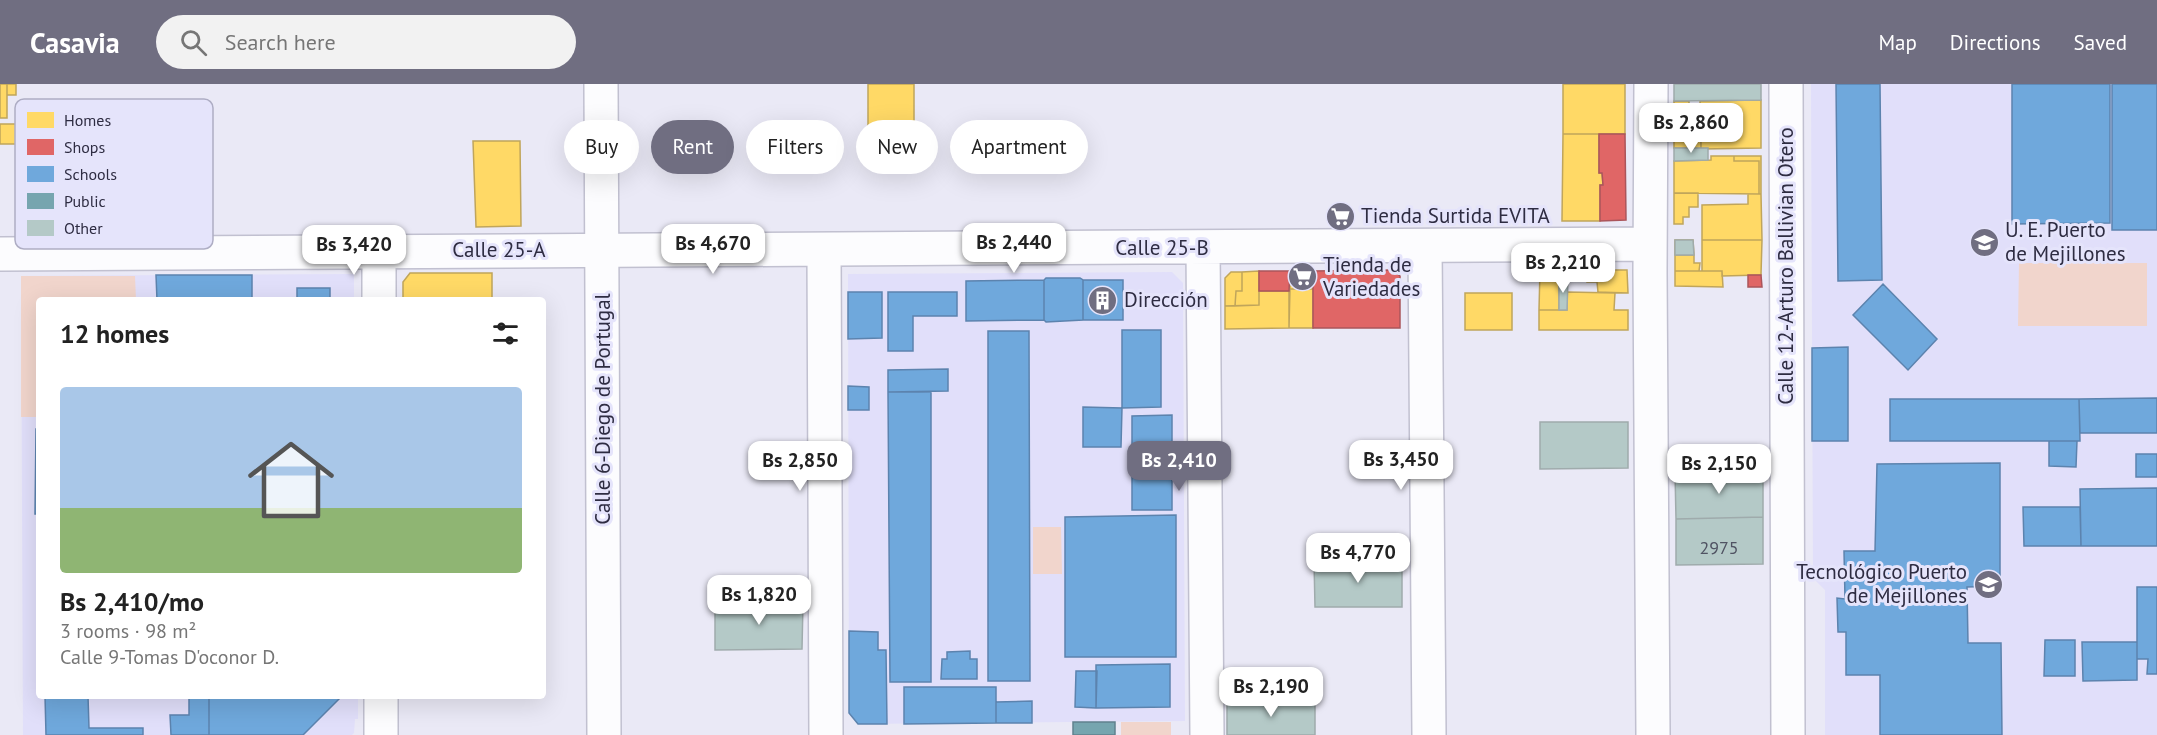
<!DOCTYPE html>
<meta charset="utf-8">
<style>
:root{--surface:#fff;--page:#f2f2f2;--text:#222;--muted:#767676;--accent:#706e81}
body{margin:0;font-family:"PT Sans",sans-serif;background:var(--page);color:var(--text);height:100vh;display:flex;flex-direction:column;font-size:22px;white-space:nowrap}
*{box-sizing:border-box;margin:0}
p{font-size:20px;color:var(--muted)}
.icon{flex:none;width:33px;height:33px;fill:none;stroke:currentColor;stroke-width:2;stroke-linecap:round;stroke-linejoin:round}
.map{position:relative;flex:1;overflow:hidden}
.panel{position:absolute;left:36px;top:213px;width:510px;height:402px;display:flex;flex-direction:column;background:var(--surface);border-radius:6px;box-shadow:0 6px 24px #0002}
.panel>*{flex:none}
.top-card{position:absolute;left:564px;top:36px;width:570px;height:54px;display:flex;gap:12px}
.price{position:absolute;translate:-50% -51px;padding:0 14px;border-radius:12px;background:#fff;color:#222;font-size:20px;line-height:39px;filter:drop-shadow(0 2px 3px #0008)}
.price::after{content:'';position:absolute;left:50%;top:36px;width:18px;height:14px;margin-left:-9px;background:inherit;clip-path:polygon(0 0,100% 0,50% 100%)}
.price.active{background:var(--accent);color:#fff}
ul{padding:0;list-style:none}
li{display:grid;align-content:center;gap:12px;height:318px;padding:0 24px}
li span{display:grid;place-items:center;height:186px;border-radius:6px;color:#555}
li>.icon{margin-inline-start:auto}
span .icon{width:108px;height:108px;fill:#fffc;stroke-width:1}
li b{font-size:26px}
h2{display:flex;justify-content:space-between;align-items:center;height:72px;padding:0 24px;font-size:26px}
.pill{padding:0 21px;border-radius:27px;background:var(--surface);box-shadow:0 6px 24px #0002;font-size:21px;line-height:54px}
.pill.active{background:var(--accent);color:#fff}
header{display:flex;align-items:center;gap:36px;box-sizing:border-box;height:84px;padding:0 30px;background:var(--accent);color:#fff}
header strong{font-size:28px}
nav{display:flex;gap:33px;margin-inline-start:auto;font-size:21px}
.search{width:420px;height:54px;background:var(--page);display:flex;align-items:center;gap:15px;box-sizing:border-box;padding:0 21px;border-radius:33px;color:var(--muted);font-size:22px}
.map>svg:first-child{display:block}
</style>
<header>
<strong>Casavia</strong>
<div class="search"><svg class="icon" aria-label="search" viewBox="0 0 24 24"><circle cx="10" cy="10" r="6"/><path d="M15 15l6 6"/></svg>Search here</div>
<nav><a>Map</a><a>Directions</a><a>Saved</a></nav>
</header>
<div class="map">
<svg width="2157" height="651" viewBox="0 0 2157 651">
<rect width="100%" height="100%" fill="#eae9f6"/>
<path fill="#e1dffa" d="M1811 0H2157V651H1825V506L1813 494Z
M1172 188 1183 199 1185 637 858 640 849 629 848 190Z
M354 190V216H39V612H358V635H355L354 649 352 651H23L21 192Z"/>
<path fill="#f1d5cc" d="M2019 179H2147V242H2018Z
M21 192H135L136 216H39V333H21Z
M1033 443H1061L1062 490H1033Z
M1121 638H1171V651H1121Z"/>
<path fill="#ffd966" stroke="#c0a55b" stroke-width="1.5" d="M0 0H7V34H0Z
M7 0H16V11H7Z
M868 0H914V54H868Z
M1563 0H1625V50H1563Z
M1761 16V64L1701 65 1700 17Z
M1674 17H1689V48H1701V65L1674 64Z
M0 40H16V60H0Z
M1563 50H1599V89H1602L1603 101H1600V137H1562Z
M473 57H520L521 142 476 143Z
M1711 72H1734V77H1759V110L1674 109V77L1711 76Z
M1734 72H1761V110H1759V77H1734Z
M1674 109H1698V123H1689V133H1683V140H1674Z
M1748 110H1761L1762 156H1702V121L1748 120Z
M1675 156H1693L1694 171H1675Z
M1702 156H1762L1761 191 1722 192V187H1702Z
M1675 171H1694V179H1700L1699 187H1675Z
M1540 186H1569L1568 194H1559V226H1539Z
M1587 186H1627L1628 209 1598 208 1597 198H1587Z
M1259 187V221L1235 222 1236 207H1242V188Z
M1290 187H1313V205H1290Z
M1675 187H1722L1723 203 1675 202Z
M1231 188H1242V207H1236L1235 222H1225V194Z
M410 189H492V216H403V198Z
M1290 205H1313V244H1289Z
M1259 207H1289V244L1225 245V222L1259 221Z
M1567 208 1615 209 1614 226H1628V246H1539V226H1567Z
M1465 209H1512V246H1465Z"/>
<path fill="#e06666" stroke="#ab555b" stroke-width="1.5" d="M1599 50H1625L1626 136 1600 137V101H1603L1602 89H1599Z
M1393 186 1400 192V244H1313V187Z
M1259 187H1290L1289 207H1259Z
M1748 191H1761L1762 203H1748Z"/>
<path fill="#6fa8dc" stroke="#5c83ae" stroke-width="1.5" d="M1836 0H1880L1882 196 1838 197Z
M2012 0H2110V139L2012 140Z
M2112 0H2157V146H2112Z
M156 191H252V216H157Z
M1046 194H1080L1083 196V236L1046 238 1044 236V196Z
M1044 196V236L966 237V197Z
M1083 196H1123V236H1083Z
M1883 200 1937 255 1908 286 1853 231Z
M297 204H330V216H297Z
M848 208H882V254L848 255Z
M888 208H957V232H913V267H888Z
M1122 246H1161V323L1122 324Z
M988 247H1029L1030 597H988Z
M1848 263V357H1812V264Z
M948 285V307L888 308V286Z
M848 302 869 303V326H848Z
M888 308H931V598H890Z
M2157 314V349H2080L2079 315Z
M1890 315H2079L2080 357H1890Z
M1083 323 1122 324 1121 363H1083Z
M1172 331V426H1132V332Z
M36 345H39V430H35Z
M2049 357H2077L2076 383 2049 382Z
M2136 370H2157V393H2136Z
M2000 379V502L1967 503 1968 559H2001L2002 651H1880V591H1846V548H1838L1837 514 1845 515 1844 467H1875L1877 380Z
M2157 404V462H2081L2080 405Z
M2023 423H2080L2081 462H2024Z
M1176 431V573H1065V433Z
M2137 503H2157V590H2147L2148 575H2137Z
M849 547 878 548V566H886L887 640H858L849 629Z
M2045 556H2075V592H2044Z
M2082 558H2137V596L2083 597Z
M970 567V575H977V595H941L942 575H947V568Z
M1170 580V623L1096 624V581Z
M1076 587H1097L1096 624 1075 623Z
M904 603H996V639L904 640Z
M45 612H88L89 644H143V651H46Z
M209 612H342L303 651H209Z
M189 613H209V651H171L170 631H189Z
M1032 617V639H996V618Z"/>
<path fill="#76a5af" stroke="#60818e" stroke-width="1.5" d="M1073 638H1115V651H1073Z"/>
<path fill="#b4c9c7" stroke="#9fabac" stroke-width="1.5" d="M1674 0H1761V16L1674 17Z
M1674 64H1708V76L1674 77Z
M1675 156H1693L1694 171H1675Z
M1559 194H1568L1567 226H1559Z
M1540 338H1628V384L1540 385Z
M1675 388H1763V433L1676 435Z
M1763 433V480L1676 481V435Z
M1402 476V523H1315L1314 477Z
M715 519H803L802 565 715 566Z
M1315 616V651H1227V617Z"/>
<g fill="none" stroke-linecap="round" stroke-linejoin="round">
<defs>
<path id="minor" d="M1651 0 1650 188 1653 651
M1425 163 1429 651
M1203 164 1207 651
M824 166 826 651
M379 167V216
M0 170 1650 160
M381 612V651"/>
<path id="tertiary" d="M601 0 604 651
M1786 0 1788 651"/>
</defs>
<use href="#minor" stroke="#c1c0d0" stroke-width="36"/>
<use href="#tertiary" stroke="#c1c0d0" stroke-width="36"/>
<use href="#minor" stroke="#fcfcfe" stroke-width="33"/>
<use href="#tertiary" stroke="#fcfcfe" stroke-width="33"/>
</g>
<defs>
<symbol id="supermarket-disc" viewBox="-11 -11 22 22"><circle r="9.5" fill="#706e81" stroke="#e5e4fb"/><path d="M-6-5.5h2.5l.6 2H6L4.5 2H-2.5L-4.4-4H-6ZM-1.5 3.2a1.3 1.3 0 1 0 .1 0ZM3 3.2a1.3 1.3 0 1 0 .1 0Z" fill="#fff"/></symbol>
<symbol id="school-disc" viewBox="-11 -11 22 22"><circle r="9.5" fill="#706e81" stroke="#e5e4fb"/><path d="M0-5L7-2L0 1L-7-2ZM-4 1L0 2.5L4 1V4Q0 6-4 4Z" fill="#fff"/></symbol>
<symbol id="building-disc" viewBox="-11 -11 22 22"><circle r="9.5" fill="#706e81" stroke="#e5e4fb"/><path d="M-4-6H4V6H1V3H-1V6H-4ZM-2.5-4.3h1.7v1.8h-1.7ZM.8-4.3h1.7v1.8H.8ZM-2.5-1h1.7V.8h-1.7ZM.8-1h1.7V.8H.8Z" fill="#fff"/></symbol>
<symbol id="university-disc" viewBox="-11 -11 22 22"><circle r="9.5" fill="#706e81" stroke="#e5e4fb"/><path d="M0-5L7-2L0 1L-7-2ZM-4 1L0 2.5L4 1V4Q0 6-4 4Z" fill="#fff"/></symbol>
</defs>
<g fill-rule="evenodd">
<use href="#supermarket-disc" x="1324" y="116" width="33" height="33"/>
<use href="#school-disc" x="1968" y="142" width="33" height="33"/>
<use href="#supermarket-disc" x="1286" y="176" width="33" height="33"/>
<use href="#building-disc" x="1086" y="200" width="33" height="33"/>
<use href="#university-disc" x="1972" y="484" width="33" height="33"/>
</g>
<g text-anchor="middle" stroke-width="6" stroke-linejoin="round" paint-order="stroke">
<g font-size="18" fill="#505363">
<text x="1719" y="470">2975</text>
</g>
<g font-size="21" fill="#2e2c42" stroke="#e5e4fb" text-anchor="start">
<text x="1361" y="139">Tienda Surtida EVITA</text>
<text x="2005" y="153">U. E. Puerto<tspan x="2005" dy="24">de Mejillones</tspan></text>
<text x="1323" y="188">Tienda de<tspan x="1323" dy="24">Variedades</tspan></text>
<text x="1124" y="223">Dirección</text>
<text x="1967" y="495" text-anchor="end">Tecnológico Puerto<tspan x="1967" dy="24">de Mejillones</tspan></text>
</g>
<g font-size="21" fill="#2e2c42" stroke="#e5e4fb">
<text x="1162" y="171">Calle 25-B</text>
<text x="499" y="173">Calle 25-A</text>
<text transform="translate(1786 182) rotate(-90)" y="7">Calle 12-Arturo Ballivian Otero</text>
<text transform="translate(603 325) rotate(-90)" y="7">Calle 6-Diego de Portugal</text>
</g>
</g>
<rect x="15" y="15" width="198" height="150" rx="9" fill="#e5e4fb" stroke="#aeadc4" stroke-width="1.5"/>
<rect x="27" y="28" width="27" height="16" fill="#ffd966"/>
<rect x="27" y="55" width="27" height="16" fill="#e06666"/>
<rect x="27" y="82" width="27" height="16" fill="#6fa8dc"/>
<rect x="27" y="109" width="27" height="16" fill="#76a5af"/>
<rect x="27" y="136" width="27" height="16" fill="#b4c9c7"/>
<g font-size="16" fill="#2e2c42">
<text x="64" y="42">Homes</text>
<text x="64" y="69">Shops</text>
<text x="64" y="96">Schools</text>
<text x="64" y="123">Public</text>
<text x="64" y="150">Other</text>
</g>
</svg>
<b class="price" style="left:1691px;top:70px">Bs 2,860</b>
<b class="price" style="left:1014px;top:190px">Bs 2,440</b>
<b class="price" style="left:713px;top:191px">Bs 4,670</b>
<b class="price" style="left:354px;top:192px">Bs 3,420</b>
<b class="price" style="left:1563px;top:210px">Bs 2,210</b>
<b class="price" style="left:1401px;top:407px">Bs 3,450</b>
<b class="price" style="left:800px;top:408px">Bs 2,850</b>
<b class="price active" style="left:1179px;top:408px">Bs 2,410</b>
<b class="price" style="left:1719px;top:411px">Bs 2,150</b>
<b class="price" style="left:1358px;top:500px">Bs 4,770</b>
<b class="price" style="left:759px;top:542px">Bs 1,820</b>
<b class="price" style="left:1271px;top:634px">Bs 2,190</b>
<div class="top-card">
<a class="pill">Buy</a>
<a class="pill active">Rent</a>
<a class="pill">Filters</a>
<a class="pill">New</a>
<a class="pill">Apartment</a>
</div>
<section class="panel">
<h2>12 homes<svg class="icon" aria-label="filters" viewBox="0 0 24 24"><path d="M4 7h16M4 17h16"/><circle cx="9" cy="7" r="2"/><circle cx="15" cy="17" r="2"/></svg></h2>
<ul>
<li><span style="background:linear-gradient(#a9c7e8 65%,#8fb573 0)"><svg class="icon" aria-label="home" viewBox="0 0 24 24"><path d="M3 11l9-7 9 7M6 9v11h12V9"/></svg></span><div><b>Bs 2,410/mo</b><p>3 rooms · 98 m²</p><p>Calle 9-Tomas D'oconor D.</p></div></li>
</ul>
</section>
</div>
